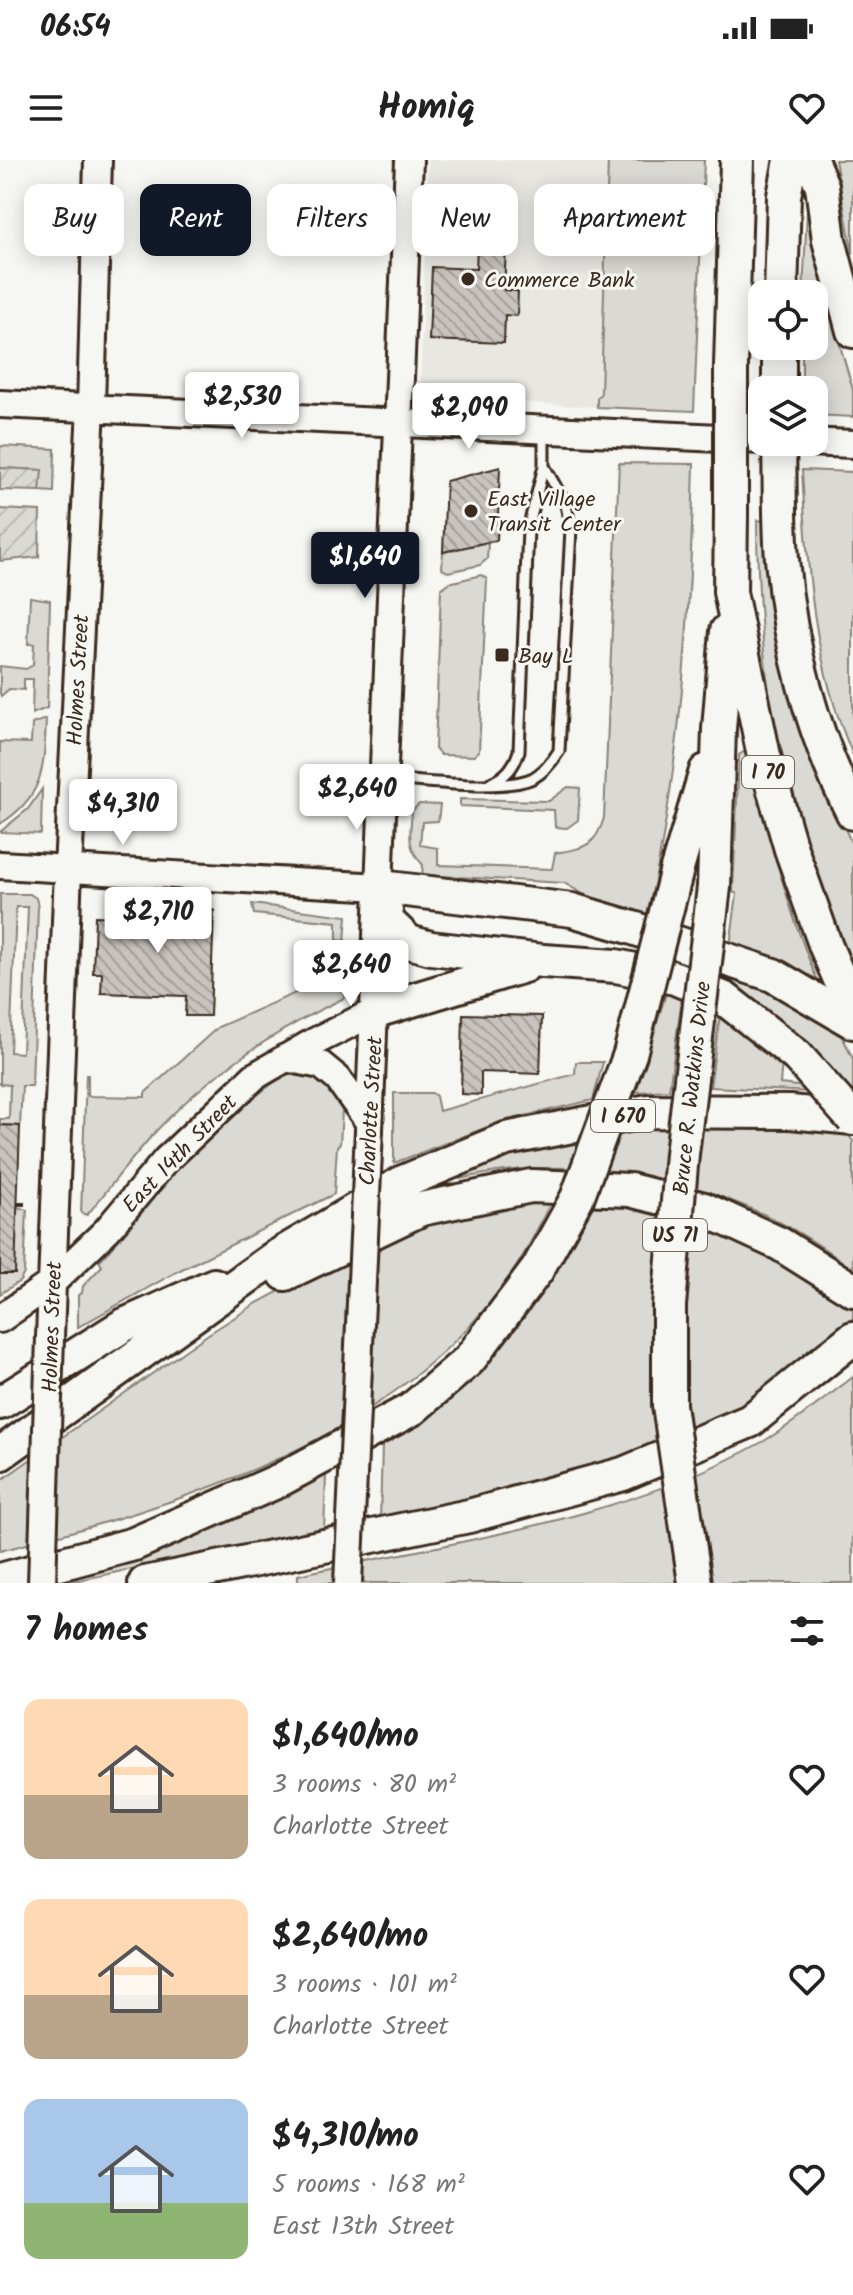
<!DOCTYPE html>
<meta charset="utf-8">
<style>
:root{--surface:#fff;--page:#f2f2f2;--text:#222;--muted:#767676;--accent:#111827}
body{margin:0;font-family:Kalam,sans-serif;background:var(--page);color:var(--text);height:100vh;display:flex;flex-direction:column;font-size:30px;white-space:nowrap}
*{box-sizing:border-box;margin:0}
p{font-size:26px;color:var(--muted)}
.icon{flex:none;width:44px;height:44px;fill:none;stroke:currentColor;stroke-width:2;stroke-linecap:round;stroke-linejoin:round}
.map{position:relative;height:1423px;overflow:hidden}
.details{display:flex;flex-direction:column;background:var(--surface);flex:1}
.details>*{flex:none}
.banner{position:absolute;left:24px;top:24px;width:806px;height:72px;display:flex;gap:16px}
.tools{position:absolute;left:748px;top:120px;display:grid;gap:16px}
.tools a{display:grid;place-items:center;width:80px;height:80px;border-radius:16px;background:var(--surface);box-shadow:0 4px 20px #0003;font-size:40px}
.price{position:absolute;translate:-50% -68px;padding:0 18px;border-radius:8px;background:#fff;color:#222;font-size:26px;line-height:52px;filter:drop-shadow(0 2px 4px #0008)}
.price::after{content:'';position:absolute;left:50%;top:48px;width:24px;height:18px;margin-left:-12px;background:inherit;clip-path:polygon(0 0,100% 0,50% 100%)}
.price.selected{background:var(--accent);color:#fff}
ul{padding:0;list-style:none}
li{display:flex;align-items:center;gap:24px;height:200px;padding:0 24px}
li span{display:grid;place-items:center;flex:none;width:224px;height:160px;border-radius:16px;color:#555}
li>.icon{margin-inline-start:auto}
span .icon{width:96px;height:96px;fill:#fffc;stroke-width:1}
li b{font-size:34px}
h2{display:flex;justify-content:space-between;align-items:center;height:96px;padding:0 24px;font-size:34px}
.tag{padding:0 28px;border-radius:16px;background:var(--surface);box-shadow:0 4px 20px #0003;font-size:28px;line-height:72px}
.tag.selected{background:var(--accent);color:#fff}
.status{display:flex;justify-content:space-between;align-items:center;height:56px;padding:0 40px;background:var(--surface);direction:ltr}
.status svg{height:22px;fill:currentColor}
header{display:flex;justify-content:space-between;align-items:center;height:104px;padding:0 24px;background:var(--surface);font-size:36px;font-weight:800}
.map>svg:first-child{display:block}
</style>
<div class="status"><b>06:54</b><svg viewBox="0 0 49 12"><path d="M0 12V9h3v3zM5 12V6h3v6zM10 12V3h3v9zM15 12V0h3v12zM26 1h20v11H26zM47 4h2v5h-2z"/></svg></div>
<header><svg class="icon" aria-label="menu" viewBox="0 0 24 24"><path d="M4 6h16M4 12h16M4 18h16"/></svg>Homiq<svg class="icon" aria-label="heart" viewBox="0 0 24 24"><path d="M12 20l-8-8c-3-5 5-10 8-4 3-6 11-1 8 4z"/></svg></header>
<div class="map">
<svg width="853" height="1423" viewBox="0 0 853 1423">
<defs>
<pattern id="garden-furrows" width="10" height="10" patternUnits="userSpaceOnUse" patternTransform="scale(2)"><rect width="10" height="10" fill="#dad9d3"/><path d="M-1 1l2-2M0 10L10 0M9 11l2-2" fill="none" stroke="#bcbab5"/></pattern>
<pattern id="building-back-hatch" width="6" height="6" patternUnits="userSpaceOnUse" patternTransform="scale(2)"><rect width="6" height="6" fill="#c8c3be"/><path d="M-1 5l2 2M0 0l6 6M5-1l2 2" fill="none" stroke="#a49f9a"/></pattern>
</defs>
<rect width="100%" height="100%" fill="#f6f6f2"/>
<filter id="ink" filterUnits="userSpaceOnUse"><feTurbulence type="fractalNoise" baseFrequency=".0125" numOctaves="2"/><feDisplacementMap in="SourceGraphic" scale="16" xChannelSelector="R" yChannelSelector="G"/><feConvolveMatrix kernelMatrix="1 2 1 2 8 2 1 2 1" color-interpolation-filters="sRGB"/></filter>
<g filter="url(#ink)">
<path fill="#e8e7e2" d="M428 0H608L601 234 597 238V247L428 237 420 233Z"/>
<path fill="#dad9d3" stroke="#8a8278" stroke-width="2" fill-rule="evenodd" d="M608 0H704L694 251 597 247V238L601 233Z
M835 0H853V94Z
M807 50 832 158 853 230V257L814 255V230H802V186H814V134H803Z
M0 286 55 289 54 332 40 331 41 310 0 308Z
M619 303 694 304C690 459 681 607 647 759L583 734 564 723 422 715 423 705C406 686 410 675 412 651L419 644 440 645 438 661 422 662 420 685 438 688V705L552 709 555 693C583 688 595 688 604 658Z
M802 310 853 312V595C813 505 807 407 802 310Z
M757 360 764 361 812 598 853 686V811C832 760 812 709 796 656 768 560 757 460 757 360Z
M488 382 487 399 480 405 448 412 442 409 443 392Z
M481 415 487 419 479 591 474 596 441 595 435 589 441 429 449 423Z
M30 437 50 440 47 548 32 554 33 519H24V530L9 529 1 536 0 533V506L26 509 33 505 34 484H28Z
M46 559C44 606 45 636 0 664V582L31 583 32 564Z
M748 589C768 671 788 754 822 831L730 786 737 734 733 732 739 595Z
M568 627 580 628 578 660 567 668 555 667 554 650 460 646V639L549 641Z
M42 629 41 674 0 672 28 649Z
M0 734H30L36 738 38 746 32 926H22L20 966 0 965V959H9L10 925 0 924ZM16 747H28L22 893 10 892Z
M252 744 347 756 345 781 337 780V762L254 754Z
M335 799H345L344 838C274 871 211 913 158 969 133 996 111 1026 87 1055L81 1053 86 915H88V936L145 937V933L218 867 330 818 334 814Z
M726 808 836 863 853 899V936L723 829Z
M667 830 682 837 669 930 636 932Z
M720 854 782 902 780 924 806 927 812 932 710 927Z
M576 902H603L593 940 503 961 394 1003V933H432L436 936 439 951 575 914Z
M302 912 330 921 342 951 340 984 337 986 334 1034 180 1110 78 1167V1135L82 1133 83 1126 102 1106 99 1101C127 1073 150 1041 176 1011 198 986 223 964 249 942 265 929 281 914 302 912Z
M714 961 845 971 853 981V1110C745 1024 595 988 460 1019L458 1012 512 992 630 968Z
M554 1035C540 1064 526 1094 507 1120 393 1281 182 1344 0 1391V1321L207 1175 257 1143 401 1066Z
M595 1038 693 1057 828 1126 853 1147V1165L755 1246 621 1305 380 1361 382 1285C415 1263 451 1239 479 1211 529 1161 562 1099 595 1038Z
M17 1047 27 1050 24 1113 20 1121 0 1134V1102Z
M853 1217V1423H298V1415C455 1381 621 1361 764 1281 795 1263 824 1239 853 1217Z
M326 1315 324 1372 257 1386 256 1383 239 1386 66 1423V1412C156 1386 244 1360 326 1315Z"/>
<path fill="url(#garden-furrows)" stroke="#8a8278" stroke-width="2" d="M0 308 42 310 40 331 0 330Z
M0 349 40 351 39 397 0 401Z"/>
<path fill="url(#building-back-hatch)" stroke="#3b2a1e" stroke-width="2" d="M479 43 508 44 504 130 518 131 517 156 505 155 504 183 429 180 432 107 476 109Z
M500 307 497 380 443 392 446 321Z
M146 742 172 743V749L214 750 210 856H185L186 836 101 833 102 813H93L95 756 145 758Z
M463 854 542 856 540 914 481 912V935L461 934Z
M0 965 20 966 15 1114H0Z"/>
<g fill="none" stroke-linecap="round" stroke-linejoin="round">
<defs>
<path id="lane" d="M387 619C421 621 504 632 533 618 544 612 552 602 559 591L571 369 566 345 544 306
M490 623C506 617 514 607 519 591L528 369 544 306V274"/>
<path id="secondary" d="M0 244 762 280
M806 282 853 284
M0 705 381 727
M285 898 321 905 338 919 369 962
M369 970 409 0
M0 1159 53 1122 107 1070 166 1000 255 916 312 883 376 851
M50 1177 68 709 91 247 98 0"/>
<path id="highway" d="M811 0 822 26 829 80 853 171
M781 134 784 36 791 0
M731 206 737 0
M779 230V186
M779 282C780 321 779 360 782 399 789 486 813 576 853 653
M731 355 730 432 764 596 791 689 826 787 853 850
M677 709 706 611
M714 727 719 569 727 471
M376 851 524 806
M797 896 725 839 675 818 616 806 543 801 431 788 409 782 388 762 381 727 572 750 633 768 773 815 853 862
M285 1114 421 1049 531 1026 630 1030 704 1049 780 1084 853 1130
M0 1243 124 1165 214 1125
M0 1294 274 1098 403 1022 506 979 648 951 790 952 853 958
M0 1420 134 1384 278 1321 412 1249 469 1200 537 1110
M145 1423 469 1356 623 1314 750 1261 853 1178"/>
</defs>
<use href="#lane" stroke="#3b2a1e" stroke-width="15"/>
<use href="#secondary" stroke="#3b2a1e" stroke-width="32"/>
<use href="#highway" stroke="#3b2a1e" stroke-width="38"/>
<path stroke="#3b2a1e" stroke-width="4" stroke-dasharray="8 6" stroke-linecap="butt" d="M17 1044H25"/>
<use href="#lane" stroke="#f6f6f2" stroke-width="9"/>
<use href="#secondary" stroke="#f6f6f2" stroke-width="26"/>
<use href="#highway" stroke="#f6f6f2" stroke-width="32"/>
<defs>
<path id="secondary-bridge" d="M42 1423 50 1177
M348 1423 369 970"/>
<path id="highway-bridge" d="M731 355V206
M797 896 853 959
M537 1110 577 1038 630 894 677 709
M695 1423 669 1245V1146L682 994 714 727"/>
</defs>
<use href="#secondary-bridge" stroke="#3b2a1e" stroke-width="32" stroke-linecap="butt"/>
<use href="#highway-bridge" stroke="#3b2a1e" stroke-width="38" stroke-linecap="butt"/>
<use href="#secondary-bridge" stroke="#f6f6f2" stroke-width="26"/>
<use href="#highway-bridge" stroke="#f6f6f2" stroke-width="32"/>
</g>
</g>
<g fill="#3b2a1e" stroke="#f6f6f2" stroke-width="3">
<circle cx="468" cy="119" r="8"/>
<circle cx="471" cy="351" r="8"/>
<rect x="494" y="487" width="16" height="16" rx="4"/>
</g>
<g text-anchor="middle" stroke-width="6" stroke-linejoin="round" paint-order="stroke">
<g fill="#f6f6f2" stroke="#73675e" stroke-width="2">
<rect x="742" y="596" width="52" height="32" rx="6"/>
<rect x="591" y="940" width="64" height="32" rx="6"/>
<rect x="643" y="1059" width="64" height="32" rx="6"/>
</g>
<g font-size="20" font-weight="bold" fill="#3b2a1e">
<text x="768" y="619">I 70</text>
<text x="623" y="963">I 670</text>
<text x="675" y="1082">US 71</text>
</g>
<g font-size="22" fill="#3b2a1e" stroke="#f6f6f2" text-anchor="start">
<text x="484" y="127">Commerce Bank</text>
<text x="487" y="346">East Village<tspan x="487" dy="25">Transit Center</tspan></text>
<text x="518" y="503">Bay L</text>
</g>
<g font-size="22" fill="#3b2a1e" stroke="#f6f6f2">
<text transform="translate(77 520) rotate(-87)" y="8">Holmes Street</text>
<text transform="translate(691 928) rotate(-84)" y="8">Bruce R. Watkins Drive</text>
<text transform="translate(370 951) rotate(-87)" y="8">Charlotte Street</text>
<text transform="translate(179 993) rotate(-46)" y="8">East 14th Street</text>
<text transform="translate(51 1167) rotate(-88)" y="8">Holmes Street</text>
</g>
</g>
</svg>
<div class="tools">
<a><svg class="icon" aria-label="locate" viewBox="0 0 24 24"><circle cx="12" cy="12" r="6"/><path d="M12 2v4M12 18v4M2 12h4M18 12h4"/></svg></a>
<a><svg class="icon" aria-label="layers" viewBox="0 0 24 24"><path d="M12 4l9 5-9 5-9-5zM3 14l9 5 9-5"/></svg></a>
</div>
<b class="price" style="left:242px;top:280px">$2,530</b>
<b class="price" style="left:469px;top:291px">$2,090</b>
<b class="price selected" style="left:365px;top:440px">$1,640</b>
<b class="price" style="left:357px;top:672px">$2,640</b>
<b class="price" style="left:123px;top:687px">$4,310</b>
<b class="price" style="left:158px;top:795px">$2,710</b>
<b class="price" style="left:351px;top:848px">$2,640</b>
<div class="banner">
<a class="tag">Buy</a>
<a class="tag selected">Rent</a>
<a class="tag">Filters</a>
<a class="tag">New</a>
<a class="tag">Apartment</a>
</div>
</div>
<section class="details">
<h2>7 homes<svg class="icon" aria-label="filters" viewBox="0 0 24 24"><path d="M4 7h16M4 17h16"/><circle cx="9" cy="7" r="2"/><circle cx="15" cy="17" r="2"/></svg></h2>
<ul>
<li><span style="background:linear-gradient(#ffd9b3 60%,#b9a48a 0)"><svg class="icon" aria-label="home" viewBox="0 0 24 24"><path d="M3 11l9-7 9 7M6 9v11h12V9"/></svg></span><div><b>$1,640/mo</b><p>3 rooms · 80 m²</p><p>Charlotte Street</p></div><svg class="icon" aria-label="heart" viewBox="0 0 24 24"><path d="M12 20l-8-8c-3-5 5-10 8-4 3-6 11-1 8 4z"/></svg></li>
<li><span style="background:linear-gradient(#ffd9b3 60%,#b9a48a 0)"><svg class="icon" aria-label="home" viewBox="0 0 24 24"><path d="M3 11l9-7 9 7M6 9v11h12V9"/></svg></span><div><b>$2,640/mo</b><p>3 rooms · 101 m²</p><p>Charlotte Street</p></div><svg class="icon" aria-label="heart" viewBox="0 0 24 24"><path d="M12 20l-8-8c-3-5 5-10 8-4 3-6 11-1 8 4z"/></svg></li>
<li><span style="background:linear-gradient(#a9c7e8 65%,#8fb573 0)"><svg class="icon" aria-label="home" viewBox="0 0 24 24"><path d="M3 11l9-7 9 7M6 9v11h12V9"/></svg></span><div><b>$4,310/mo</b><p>5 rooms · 168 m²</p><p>East 13th Street</p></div><svg class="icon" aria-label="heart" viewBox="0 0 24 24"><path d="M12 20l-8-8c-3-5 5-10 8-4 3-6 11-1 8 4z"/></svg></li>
</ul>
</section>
